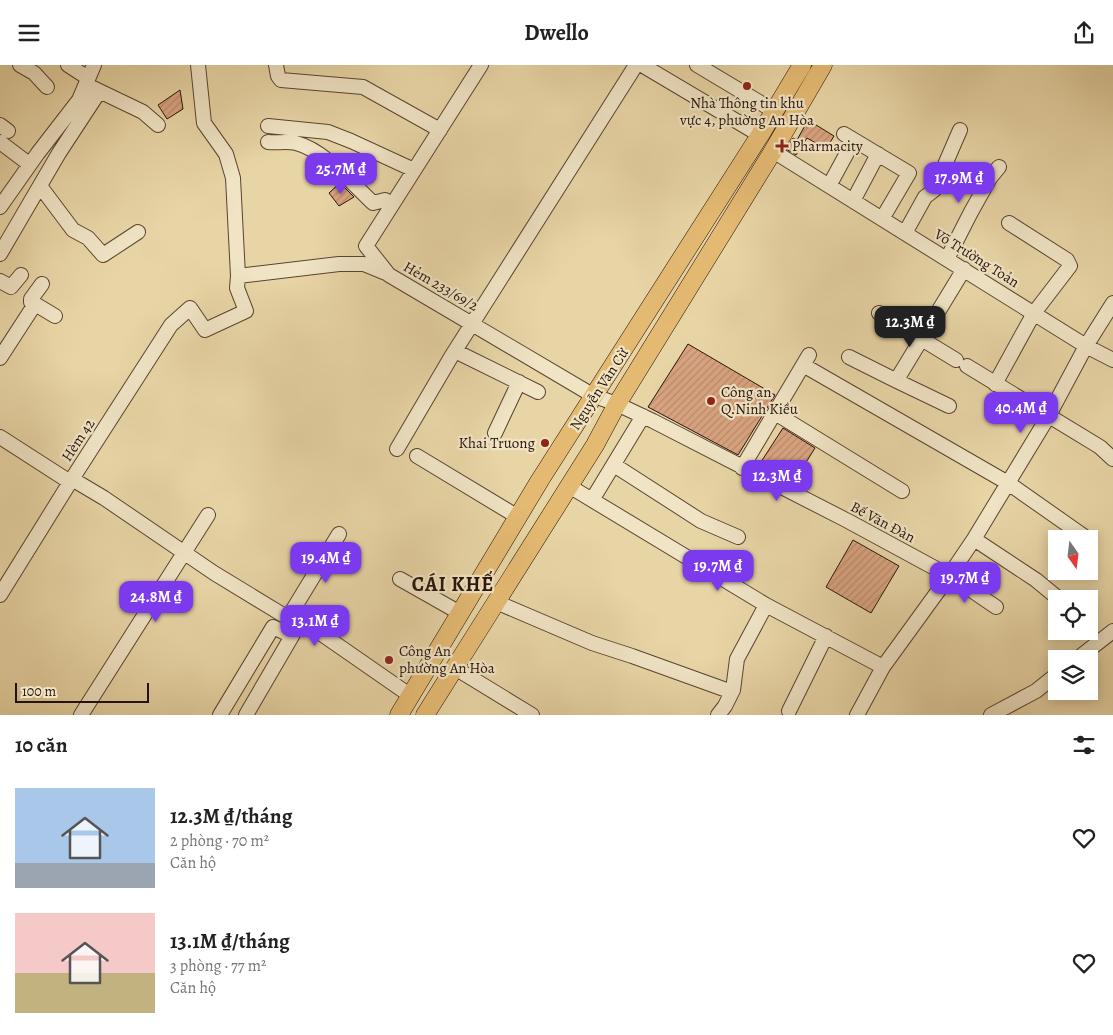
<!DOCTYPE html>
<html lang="vi">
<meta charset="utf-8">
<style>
:root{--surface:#fff;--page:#f6f6f6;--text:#222;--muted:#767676;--accent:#7c3aed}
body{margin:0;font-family:Alegreya,serif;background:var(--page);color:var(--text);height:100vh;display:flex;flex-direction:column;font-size:19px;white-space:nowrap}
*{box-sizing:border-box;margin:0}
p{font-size:16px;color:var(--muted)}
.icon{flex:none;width:28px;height:28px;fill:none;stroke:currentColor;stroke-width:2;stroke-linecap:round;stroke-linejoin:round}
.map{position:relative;height:650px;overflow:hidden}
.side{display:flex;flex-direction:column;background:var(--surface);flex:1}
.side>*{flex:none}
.needle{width:32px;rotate:166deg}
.fabs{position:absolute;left:1048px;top:465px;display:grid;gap:10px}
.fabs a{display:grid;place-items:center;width:50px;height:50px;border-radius:0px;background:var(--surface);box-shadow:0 2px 12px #0003;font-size:25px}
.scale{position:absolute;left:15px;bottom:12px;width:134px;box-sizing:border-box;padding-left:5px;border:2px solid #28130a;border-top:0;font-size:14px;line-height:18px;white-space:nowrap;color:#28130a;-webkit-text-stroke:4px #f0e4c5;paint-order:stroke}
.price{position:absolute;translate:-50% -42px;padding:0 11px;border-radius:10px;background:var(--accent);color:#fff;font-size:16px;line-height:32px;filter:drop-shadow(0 1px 2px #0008)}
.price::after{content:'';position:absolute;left:50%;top:30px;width:15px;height:11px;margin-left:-8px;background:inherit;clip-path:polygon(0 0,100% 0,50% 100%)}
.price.on{background:#222;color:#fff}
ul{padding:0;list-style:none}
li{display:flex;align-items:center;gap:15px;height:125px;padding:0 15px}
li span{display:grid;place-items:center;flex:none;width:140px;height:100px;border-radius:0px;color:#555}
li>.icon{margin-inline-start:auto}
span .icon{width:60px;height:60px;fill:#fffc;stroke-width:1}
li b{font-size:21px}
h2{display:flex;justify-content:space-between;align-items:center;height:60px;padding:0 15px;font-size:21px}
header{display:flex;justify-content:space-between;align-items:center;height:65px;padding:0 15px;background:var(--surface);font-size:22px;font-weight:700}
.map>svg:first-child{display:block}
</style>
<header><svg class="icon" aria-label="menu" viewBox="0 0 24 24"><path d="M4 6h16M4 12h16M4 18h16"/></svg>Dwello<svg class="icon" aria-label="share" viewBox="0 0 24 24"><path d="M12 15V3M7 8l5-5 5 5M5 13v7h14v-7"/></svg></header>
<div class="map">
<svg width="1113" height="650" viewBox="0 0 1113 650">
<defs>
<pattern id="building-hatch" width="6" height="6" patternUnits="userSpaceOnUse" patternTransform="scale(1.25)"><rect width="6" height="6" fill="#d8a380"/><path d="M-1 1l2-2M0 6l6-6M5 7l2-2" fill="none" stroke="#b98b6d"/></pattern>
</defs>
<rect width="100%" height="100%" fill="#e8d5a6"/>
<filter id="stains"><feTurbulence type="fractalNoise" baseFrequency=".004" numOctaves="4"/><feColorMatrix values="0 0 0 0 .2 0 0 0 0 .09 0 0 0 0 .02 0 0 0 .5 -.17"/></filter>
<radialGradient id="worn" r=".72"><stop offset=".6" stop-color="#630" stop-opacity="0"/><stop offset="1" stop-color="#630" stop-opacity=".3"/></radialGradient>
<path fill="url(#building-hatch)" stroke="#28130a" d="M180 25 183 44 167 54 158 40Z
M808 55 834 71 826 84 807 73 796 90 786 84 793 73 797 75Z
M340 118 354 132 339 141 329 128Z
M688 279 775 330 738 390 648 342Z
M783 363 815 383 793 418 759 400Z
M853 475 899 501 871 548 826 522Z"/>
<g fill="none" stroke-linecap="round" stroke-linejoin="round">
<defs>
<path id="minor" d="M20 0 34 8 47 22
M68 0 88 13
M276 0 278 11 281 15 363 22 440 65
M481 0 366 181 389 210 594 331 617 339 653 356 848 456 955 514 996 542
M642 0 760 70
M697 0 774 46
M93 23 143 47 158 60
M0 60 8 66
M268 61 328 67 351 76 414 105
M844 69 909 108 882 154
M0 77 29 99
M268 77C277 78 288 76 296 78 324 85 353 119 373 138L385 135 392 139
M773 86 1086 281 1113 295
M40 121 73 165 88 173 103 190 138 167
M829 121 854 75
M853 136 878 89
M0 142 38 88 79 35 94 0
M905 168 925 132 934 125 960 65
M0 189 59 88 99 27
M947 194 971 147 990 113 999 102
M238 211 339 199H364L386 208
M0 216 11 222 21 210
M35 239 31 237V234L42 219
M879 248 956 295
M455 286 538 327
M849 292 897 316
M0 293 35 239 55 251
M803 300 1008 418 1085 472
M967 301 1100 382 1113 394
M995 319 1034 248 1070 201 1067 195 1009 158
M949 341 897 316 899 311 964 204
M775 348 902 426
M495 368 519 317
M0 372 70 417
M397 384 451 292 636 0
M417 391 518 452
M614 400 701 456 738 472
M742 403 809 290
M72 414 104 433 214 508 288 553 300 554
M569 421 766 540 883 602
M592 435 643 351
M974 474 1036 515 1059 534
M400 514 460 548
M0 530 72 414 171 260 190 243 205 265 246 246 237 223 238 211 233 113 226 89 204 58 198 0
M496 537 592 578 632 591 732 627
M288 553 339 469
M1077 594 1113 566
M455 603 532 650
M789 646 826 571
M81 650 208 450
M220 650 273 562 292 571
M246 650 292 571 300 554 411 631
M718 650 725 641 733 625 737 594 766 540
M857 650 883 602 949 511 974 474 1048 352 1086 281 1113 238
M991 650 1036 626 1056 610"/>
<path id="major" d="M399 650 540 415 760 70 802 0
M425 650 595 380 617 339 773 86 823 0"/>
</defs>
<use href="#minor" stroke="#584431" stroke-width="16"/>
<use href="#major" stroke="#28130a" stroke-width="19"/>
<use href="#minor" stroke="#f0e4c5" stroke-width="14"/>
<use href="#major" stroke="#e4ba73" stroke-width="18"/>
</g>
<g fill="#8f2418" stroke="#f0e4c5" stroke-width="2">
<circle cx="747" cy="21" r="5"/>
<path d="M779.5 73.5h5v5h5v5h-5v5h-5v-5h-5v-5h5z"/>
<circle cx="711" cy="336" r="5"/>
<circle cx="545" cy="378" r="5"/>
<circle cx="389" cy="595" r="5"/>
</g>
<g text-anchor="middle" stroke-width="4.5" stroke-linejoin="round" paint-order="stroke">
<g font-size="15" fill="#28130a" stroke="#f0e4c5" text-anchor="start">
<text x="747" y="43" text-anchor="middle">Nhà Thông tin khu<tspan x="747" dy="17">vực 4, phuờng An Hòa</tspan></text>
<text x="792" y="86">Pharmacity</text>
<text x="721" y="332">Công an<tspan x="721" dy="17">Q.Ninh Kiều</tspan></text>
<text x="535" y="383" text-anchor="end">Khai Truong</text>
<text x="399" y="591">Công An<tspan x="399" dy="17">phường An Hòa</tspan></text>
</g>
<g font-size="15" fill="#28130a" stroke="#f0e4c5">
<text transform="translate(977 193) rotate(32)" y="5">Võ Trường Toản</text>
<text transform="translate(441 221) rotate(30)" y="5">Hẻm 233/69/2</text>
<text transform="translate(599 324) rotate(-57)" y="5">Nguyễn Văn Cừ</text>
<text transform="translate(78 375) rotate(-57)" y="5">Hèm 42</text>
<text transform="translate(883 457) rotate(28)" y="5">Bế Văn Đàn</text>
</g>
<g font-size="20" font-weight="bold" letter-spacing="1" fill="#28130a" stroke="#f0e4c5">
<text x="453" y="526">CÁI KHẾ</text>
</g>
</g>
<rect width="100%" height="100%" filter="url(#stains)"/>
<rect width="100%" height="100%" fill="url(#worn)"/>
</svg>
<div class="fabs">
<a><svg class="needle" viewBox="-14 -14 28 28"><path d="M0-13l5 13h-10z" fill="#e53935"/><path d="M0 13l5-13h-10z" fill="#767676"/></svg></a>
<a><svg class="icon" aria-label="locate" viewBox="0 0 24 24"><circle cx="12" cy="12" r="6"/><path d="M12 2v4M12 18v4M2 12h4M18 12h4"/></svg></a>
<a><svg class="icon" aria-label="layers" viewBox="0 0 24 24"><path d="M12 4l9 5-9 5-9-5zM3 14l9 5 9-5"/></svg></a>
</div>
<div class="scale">100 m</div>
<b class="price" style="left:341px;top:130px">25.7M ₫</b>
<b class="price" style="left:959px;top:139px">17.9M ₫</b>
<b class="price on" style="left:910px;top:283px">12.3M ₫</b>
<b class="price" style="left:1021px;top:369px">40.4M ₫</b>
<b class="price" style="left:777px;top:437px">12.3M ₫</b>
<b class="price" style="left:326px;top:519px">19.4M ₫</b>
<b class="price" style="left:718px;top:527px">19.7M ₫</b>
<b class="price" style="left:965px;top:539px">19.7M ₫</b>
<b class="price" style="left:156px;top:558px">24.8M ₫</b>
<b class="price" style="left:315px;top:582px">13.1M ₫</b>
</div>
<section class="side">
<h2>10 căn<svg class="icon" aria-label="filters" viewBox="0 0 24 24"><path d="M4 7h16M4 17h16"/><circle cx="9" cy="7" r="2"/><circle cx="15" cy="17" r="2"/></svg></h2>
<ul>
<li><span style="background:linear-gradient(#a9c7e8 75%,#9aa5b1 0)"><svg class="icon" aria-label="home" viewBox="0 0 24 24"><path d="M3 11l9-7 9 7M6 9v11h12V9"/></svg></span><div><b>12.3M ₫/tháng</b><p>2 phòng · 70 m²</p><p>Căn hộ</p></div><svg class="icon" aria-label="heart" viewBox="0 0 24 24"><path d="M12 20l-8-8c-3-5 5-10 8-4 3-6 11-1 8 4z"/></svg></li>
<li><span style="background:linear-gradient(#f6c9c9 60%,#c2b280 0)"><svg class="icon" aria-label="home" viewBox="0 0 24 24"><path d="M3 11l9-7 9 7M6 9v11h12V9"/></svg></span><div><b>13.1M ₫/tháng</b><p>3 phòng · 77 m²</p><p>Căn hộ</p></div><svg class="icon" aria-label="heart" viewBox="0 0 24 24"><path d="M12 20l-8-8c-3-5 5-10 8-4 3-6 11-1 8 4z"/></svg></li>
</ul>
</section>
